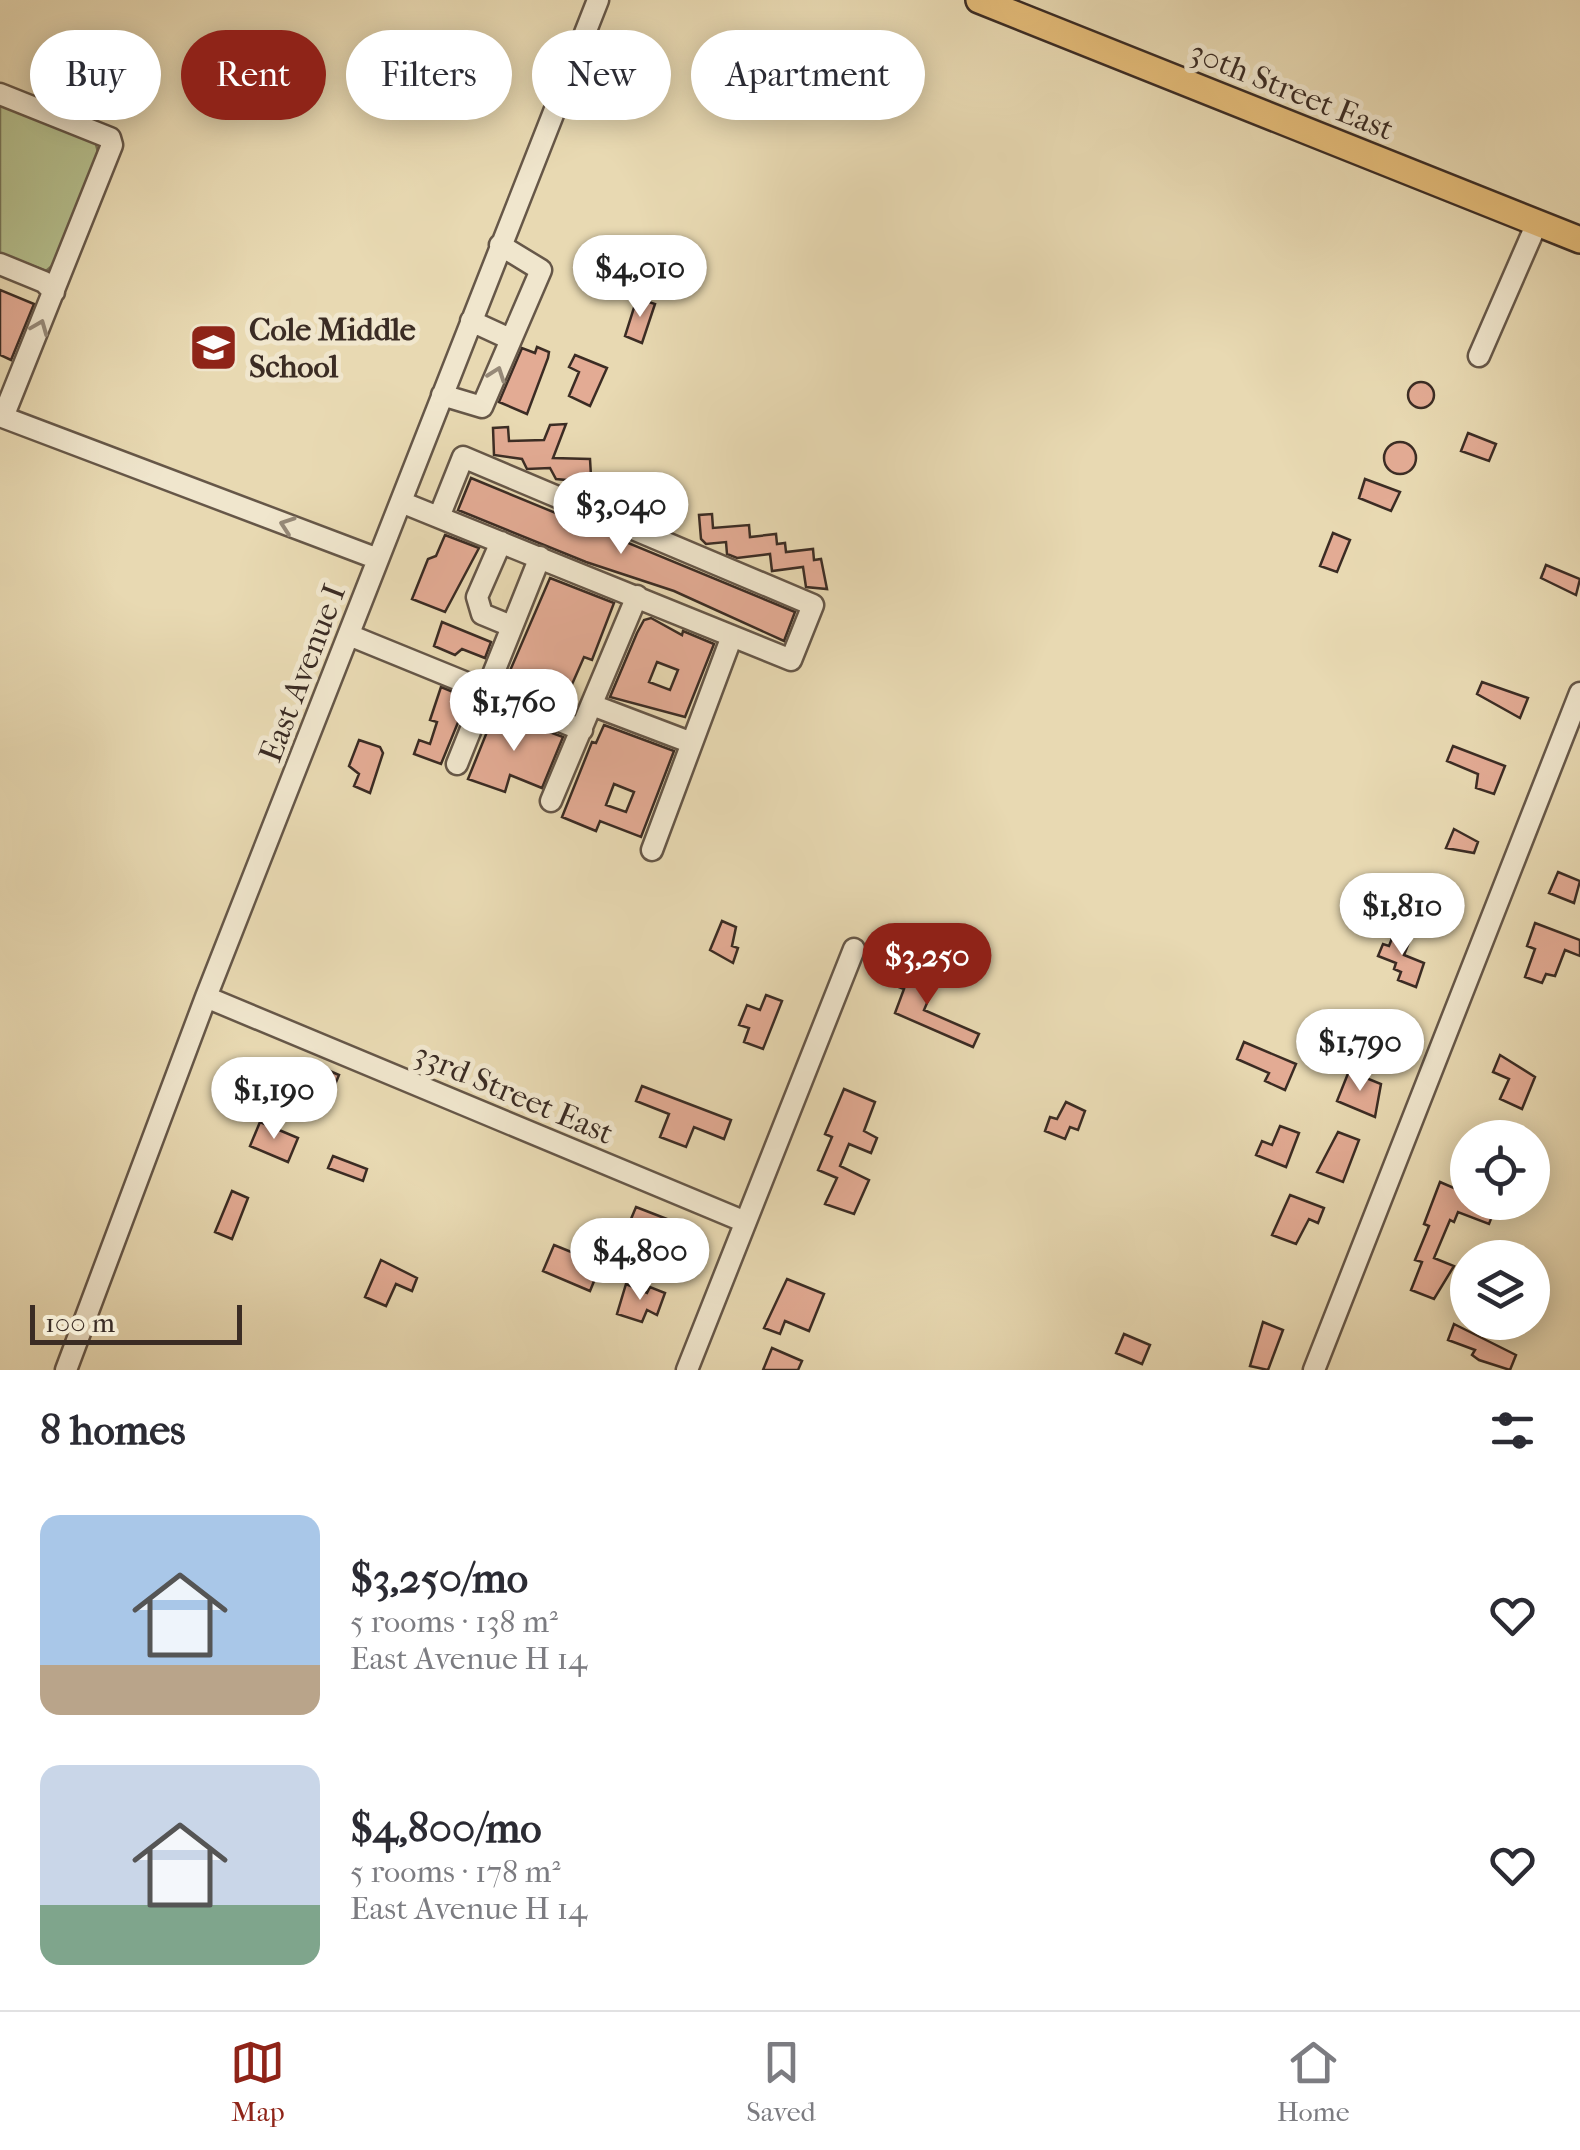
<!DOCTYPE html>
<meta charset="utf-8">
<style>
:root{--surface:#fff;--page:#f7f7f7;--text:#2b2b33;--muted:#7c7c81;--line:#e1e1e2;--accent:#8f2418}
body{margin:0;font-family:"IM FELL French Canon",serif;background:var(--page);color:var(--text);height:100vh;display:flex;flex-direction:column;font-size:38px;white-space:nowrap}
*{box-sizing:border-box;margin:0}
p{font-size:32px;color:var(--muted)}
.icon{flex:none;width:55px;height:55px;fill:none;stroke:currentColor;stroke-width:2;stroke-linecap:round;stroke-linejoin:round}
.map{position:relative;height:1370px;overflow:hidden}
.panel{display:flex;flex-direction:column;background:var(--surface);flex:1}
.panel>*{flex:none}
.hud{position:absolute;left:30px;top:30px;width:1000px;height:90px;display:flex;gap:20px}
.buttons{position:absolute;left:1450px;top:1120px;display:grid;gap:20px}
.buttons a{display:grid;place-items:center;width:100px;height:100px;border-radius:50%;background:var(--surface);box-shadow:0 5px 25px #0003;font-size:50px}
.scale{position:absolute;left:30px;bottom:25px;width:212px;box-sizing:border-box;padding-left:10px;border:5px solid #3b2c24;border-top:0;font-size:28px;line-height:35px;white-space:nowrap;color:#3b2c24;-webkit-text-stroke:8px #f0e6cd;paint-order:stroke}
.price{position:absolute;translate:-50% -85px;padding:0 22px;border-radius:35px;background:#fff;color:#222;font-size:32px;line-height:65px;filter:drop-shadow(0 2px 5px #0008)}
.price::after{content:'';position:absolute;left:50%;top:60px;width:30px;height:22px;margin-left:-15px;background:inherit;clip-path:polygon(0 0,100% 0,50% 100%)}
.price.current{background:var(--accent);color:#fff}
ul{padding:0;list-style:none}
li{display:flex;align-items:center;gap:30px;height:250px;padding:0 40px}
li span{display:grid;place-items:center;flex:none;width:280px;height:200px;border-radius:20px;color:#555}
li>.icon{margin-inline-start:auto}
span .icon{width:120px;height:120px;fill:#fffc;stroke-width:1}
li b{font-size:42px}
h2{display:flex;justify-content:space-between;align-items:center;height:120px;padding:0 40px;font-size:42px}
.tag{padding:0 35px;border-radius:45px;background:var(--surface);box-shadow:0 5px 25px #0003;font-size:35px;line-height:90px}
.tag.current{background:var(--accent);color:#fff}
.dock{display:flex;justify-content:space-around;align-items:center;height:140px;border-top:2px solid var(--line);background:var(--surface);font-size:28px;color:var(--muted)}
.dock a{display:grid;justify-items:center;gap:5px}
.dock .current{color:var(--accent)}
.map>svg:first-child{display:block}
</style>
<div class="map">
<svg width="1580" height="1370" viewBox="0 0 1580 1370">
<rect width="100%" height="100%" fill="#e8d9b2"/>
<filter id="stains"><feTurbulence type="fractalNoise" baseFrequency=".002" numOctaves="4"/><feColorMatrix values="0 0 0 0 .2 0 0 0 0 .09 0 0 0 0 .02 0 0 0 .5 -.17"/></filter>
<radialGradient id="worn" r=".72"><stop offset=".6" stop-color="#630" stop-opacity="0"/><stop offset="1" stop-color="#630" stop-opacity=".3"/></radialGradient>
<path fill="#b5bf8d" stroke="#787658" stroke-width="2.5" d="M0 103 95 141 98 152 53 265 46 271 0 253Z"/>
<path fill="#e3ab94" stroke="#3b2c24" stroke-width="2.5" fill-rule="evenodd" d="M0 290 34 304 11 360 0 355Z
M637 298 655 304 642 343 625 336Z
M537 347 549 352 548 358 527 414 499 402 522 348 535 353Z
M575 355 607 368 590 406 569 396 579 372 569 367Z
M1408 395a13 13 0 1 1 26 0a13 13 0 1 1-26 0Z
M566 424 553 458 590 459 591 476 620 474 628 486 649 485 657 494 681 497 679 517 646 519 631 513 630 501 609 503 603 494 580 492 577 481 556 479 550 468 527 469 522 459 494 455 493 428 508 427 509 441 544 440 550 425Z
M1468 433 1496 444 1489 461 1461 451Z
M1384 458a16 16 0 1 1 32 0a16 16 0 1 1-32 0Z
M471 478 795 612 784 641 674 591 586 562 458 510Z
M1365 479 1400 492 1391 511 1359 498Z
M712 514 713 528 749 525 750 537 776 534 777 544 785 543 786 552 813 549 814 560 821 559 827 589 806 587 803 567 772 571 770 554 737 558 727 554 726 542 706 544 701 539 699 515Z
M1333 533 1350 540 1337 572 1320 566Z
M445 535 479 548 445 612 412 599 428 559 436 556Z
M1546 565 1580 579 1576 595 1541 578Z
M550 578 614 603 592 660 584 657 566 698 506 680Z
M651 618 682 635 683 631 714 644 685 717 610 697 637 633 644 620ZM657 662 678 670 670 690 649 682Z
M442 622 491 642 485 658 462 649 455 655 434 646Z
M1482 682 1528 698 1520 718 1477 694Z
M441 687 468 698 441 764 414 754 419 740 430 744 437 722 430 720Z
M495 712 563 737 542 788 510 775 505 792 468 779Z
M604 725 674 751 641 837 600 821 596 831 562 817 592 742 596 743ZM614 784 634 792 626 812 606 805Z
M359 740 380 747 383 753 370 793 354 786 359 774 349 766Z
M1453 746 1505 766 1494 794 1476 788 1478 774 1447 761Z
M1454 829 1478 842 1474 853 1446 848Z
M1558 872 1580 881 1574 903 1549 893Z
M1416 886 1449 901 1443 916 1405 900Z
M722 921 736 927 732 946 738 948 733 963 710 950Z
M1535 923 1580 940V956L1565 950 1555 976 1546 974 1542 983 1525 977 1535 949 1527 946Z
M1396 928 1412 935 1404 955 1424 963 1416 987 1398 980 1401 972 1394 969 1396 963 1378 956 1383 944 1389 946Z
M903 969 936 982 924 1010 979 1034 973 1047 895 1013 904 989 896 986Z
M766 995 782 1001 763 1049 744 1042 749 1028 739 1025 747 1005 760 1010Z
M1244 1042 1296 1064 1285 1090 1265 1081 1269 1073 1237 1059Z
M1500 1055 1535 1077 1522 1109 1500 1099 1509 1079 1493 1072Z
M309 1062 339 1075 332 1092 302 1080Z
M1349 1071 1381 1084 1375 1117 1337 1101Z
M642 1086 731 1120 724 1139 694 1127 686 1147 660 1137 669 1114 636 1101Z
M844 1089 875 1102 864 1131 877 1138 871 1153 849 1144 840 1166 869 1180 854 1214 825 1204 837 1178 818 1170 832 1137 825 1134Z
M1066 1102 1085 1111 1078 1130 1070 1127 1065 1139 1045 1131 1050 1117 1057 1119Z
M260 1122 298 1138 288 1162 250 1146Z
M1280 1126 1299 1133 1286 1167 1256 1155 1262 1141 1272 1145Z
M1338 1132 1359 1140 1343 1182 1317 1172Z
M333 1156 367 1169 363 1181 328 1168Z
M1440 1182 1468 1194V1202L1496 1206 1489 1224 1458 1212 1454 1222 1450 1220 1434 1258 1454 1266 1434 1299 1411 1290 1422 1262 1415 1260 1429 1226 1424 1224Z
M232 1191 248 1198 232 1239 215 1232Z
M1290 1195 1324 1208 1318 1223 1309 1219 1296 1244 1272 1235Z
M636 1207 685 1226 679 1240 668 1236 661 1254 635 1243 637 1239 632 1237 638 1221 631 1219Z
M554 1245 601 1264 590 1291 543 1271Z
M381 1260 417 1278 412 1291 396 1284 386 1306 365 1297Z
M787 1279 824 1294 809 1331 785 1321 780 1334 764 1328Z
M626 1284 647 1293 650 1287 665 1293 657 1315 647 1310 642 1322 617 1314Z
M1263 1322 1283 1330 1268 1370 1250 1366Z
M1454 1324 1516 1355 1510 1370 1479 1360 1472 1355 1475 1350 1448 1340Z
M1124 1334 1150 1345 1142 1364 1116 1353Z
M772 1348 802 1361 798 1370H763Z"/>
<g fill="none" stroke-linecap="round" stroke-linejoin="round">
<defs>
<path id="minor" d="M0 94 110 138 112 145 3 417
M0 264 44 282 54 292
M471 321 510 339
M1479 356 1537 223
M442 395 482 407 541 270 500 245
M0 416 378 559
M401 502 791 660 813 605 463 457 439 517
M501 542 477 597 482 614 511 626
M349 635 582 730
M592 705 692 743
M457 764 540 557
M551 801 637 596
M652 850 732 636
M206 997 743 1221
M66 1370 206 997 598 0
M687 1370 854 949
M1314 1370 1580 693"/>
<path id="major" d="M979 0 1580 240"/>
</defs>
<use href="#minor" stroke="#665748" stroke-width="25"/>
<use href="#major" stroke="#3b2c24" stroke-width="30"/>
<use href="#minor" stroke="#f0e6cd" stroke-width="20"/>
<use href="#major" stroke="#e4bc79" stroke-width="25"/>
</g>
<defs><path id="oneway-chevron" d="M-2-3.5L2.5 0L-2 3.5" fill="none" stroke-width="1.6" stroke-linecap="round" stroke-linejoin="round" transform="scale(2.5)"/></defs>
<g stroke="#968978">
<use href="#oneway-chevron" transform="translate(40 327) rotate(-68)"/>
<use href="#oneway-chevron" transform="translate(497 374) rotate(-70)"/>
<use href="#oneway-chevron" transform="translate(287 525) rotate(-161)"/>
</g>
<defs>
<symbol id="school-square" viewBox="-11 -11 22 22"><rect x="-9" y="-9" width="18" height="18" rx="4" fill="#8f2418" stroke="#f0e6cd"/><path d="M0-5L7-2L0 1L-7-2ZM-4 1L0 2.5L4 1V4Q0 6-4 4Z" fill="#fff"/></symbol>
</defs>
<g fill-rule="evenodd">
<use href="#school-square" x="186" y="320" width="55" height="55"/>
</g>
<g text-anchor="middle" stroke-width="10" stroke-linejoin="round" paint-order="stroke">
<g font-size="32" fill="#3b2c24" stroke="#f0e6cd">
<text transform="translate(1292 90) rotate(22)" y="11">30th Street East</text>
<text transform="translate(302 673) rotate(-69)" y="11">East Avenue I</text>
<text transform="translate(514 1093) rotate(23)" y="11">33rd Street East</text>
</g>
<g font-size="32" font-weight="bold" fill="#3b2c24" stroke="#f0e6cd" text-anchor="start">
<text x="249" y="340">Cole Middle<tspan x="249" dy="37">School</tspan></text>
</g>
</g>
<rect width="100%" height="100%" filter="url(#stains)"/>
<rect width="100%" height="100%" fill="url(#worn)"/>
</svg>
<div class="buttons">
<a><svg class="icon" aria-label="locate" viewBox="0 0 24 24"><circle cx="12" cy="12" r="6"/><path d="M12 2v4M12 18v4M2 12h4M18 12h4"/></svg></a>
<a><svg class="icon" aria-label="layers" viewBox="0 0 24 24"><path d="M12 4l9 5-9 5-9-5zM3 14l9 5 9-5"/></svg></a>
</div>
<div class="scale">100 m</div>
<b class="price" style="left:640px;top:320px">$4,010</b>
<b class="price" style="left:621px;top:557px">$3,040</b>
<b class="price" style="left:514px;top:754px">$1,760</b>
<b class="price" style="left:1402px;top:958px">$1,810</b>
<b class="price current" style="left:927px;top:1008px">$3,250</b>
<b class="price" style="left:1360px;top:1094px">$1,790</b>
<b class="price" style="left:274px;top:1142px">$1,190</b>
<b class="price" style="left:640px;top:1303px">$4,800</b>
<div class="hud">
<a class="tag">Buy</a>
<a class="tag current">Rent</a>
<a class="tag">Filters</a>
<a class="tag">New</a>
<a class="tag">Apartment</a>
</div>
</div>
<section class="panel">
<h2>8 homes<svg class="icon" aria-label="filters" viewBox="0 0 24 24"><path d="M4 7h16M4 17h16"/><circle cx="9" cy="7" r="2"/><circle cx="15" cy="17" r="2"/></svg></h2>
<ul>
<li><span style="background:linear-gradient(#a9c7e8 75%,#b9a48a 0)"><svg class="icon" aria-label="home" viewBox="0 0 24 24"><path d="M3 11l9-7 9 7M6 9v11h12V9"/></svg></span><div><b>$3,250/mo</b><p>5 rooms · 138 m²</p><p>East Avenue H 14</p></div><svg class="icon" aria-label="heart" viewBox="0 0 24 24"><path d="M12 20l-8-8c-3-5 5-10 8-4 3-6 11-1 8 4z"/></svg></li>
<li><span style="background:linear-gradient(#c9d6e8 70%,#7fa58c 0)"><svg class="icon" aria-label="home" viewBox="0 0 24 24"><path d="M3 11l9-7 9 7M6 9v11h12V9"/></svg></span><div><b>$4,800/mo</b><p>5 rooms · 178 m²</p><p>East Avenue H 14</p></div><svg class="icon" aria-label="heart" viewBox="0 0 24 24"><path d="M12 20l-8-8c-3-5 5-10 8-4 3-6 11-1 8 4z"/></svg></li>
</ul>
</section>
<nav class="dock">
<a class="current"><svg class="icon" aria-label="map" viewBox="0 0 24 24"><path d="M3 6l6-2 6 2 6-2v14l-6 2-6-2-6 2zM9 4v14M15 6v14"/></svg>Map</a>
<a><svg class="icon" aria-label="saved" viewBox="0 0 24 24"><path d="M7 4h10v16l-5-4-5 4z"/></svg>Saved</a>
<a><svg class="icon" aria-label="home" viewBox="0 0 24 24"><path d="M3 11l9-7 9 7M6 9v11h12V9"/></svg>Home</a>
</nav>
